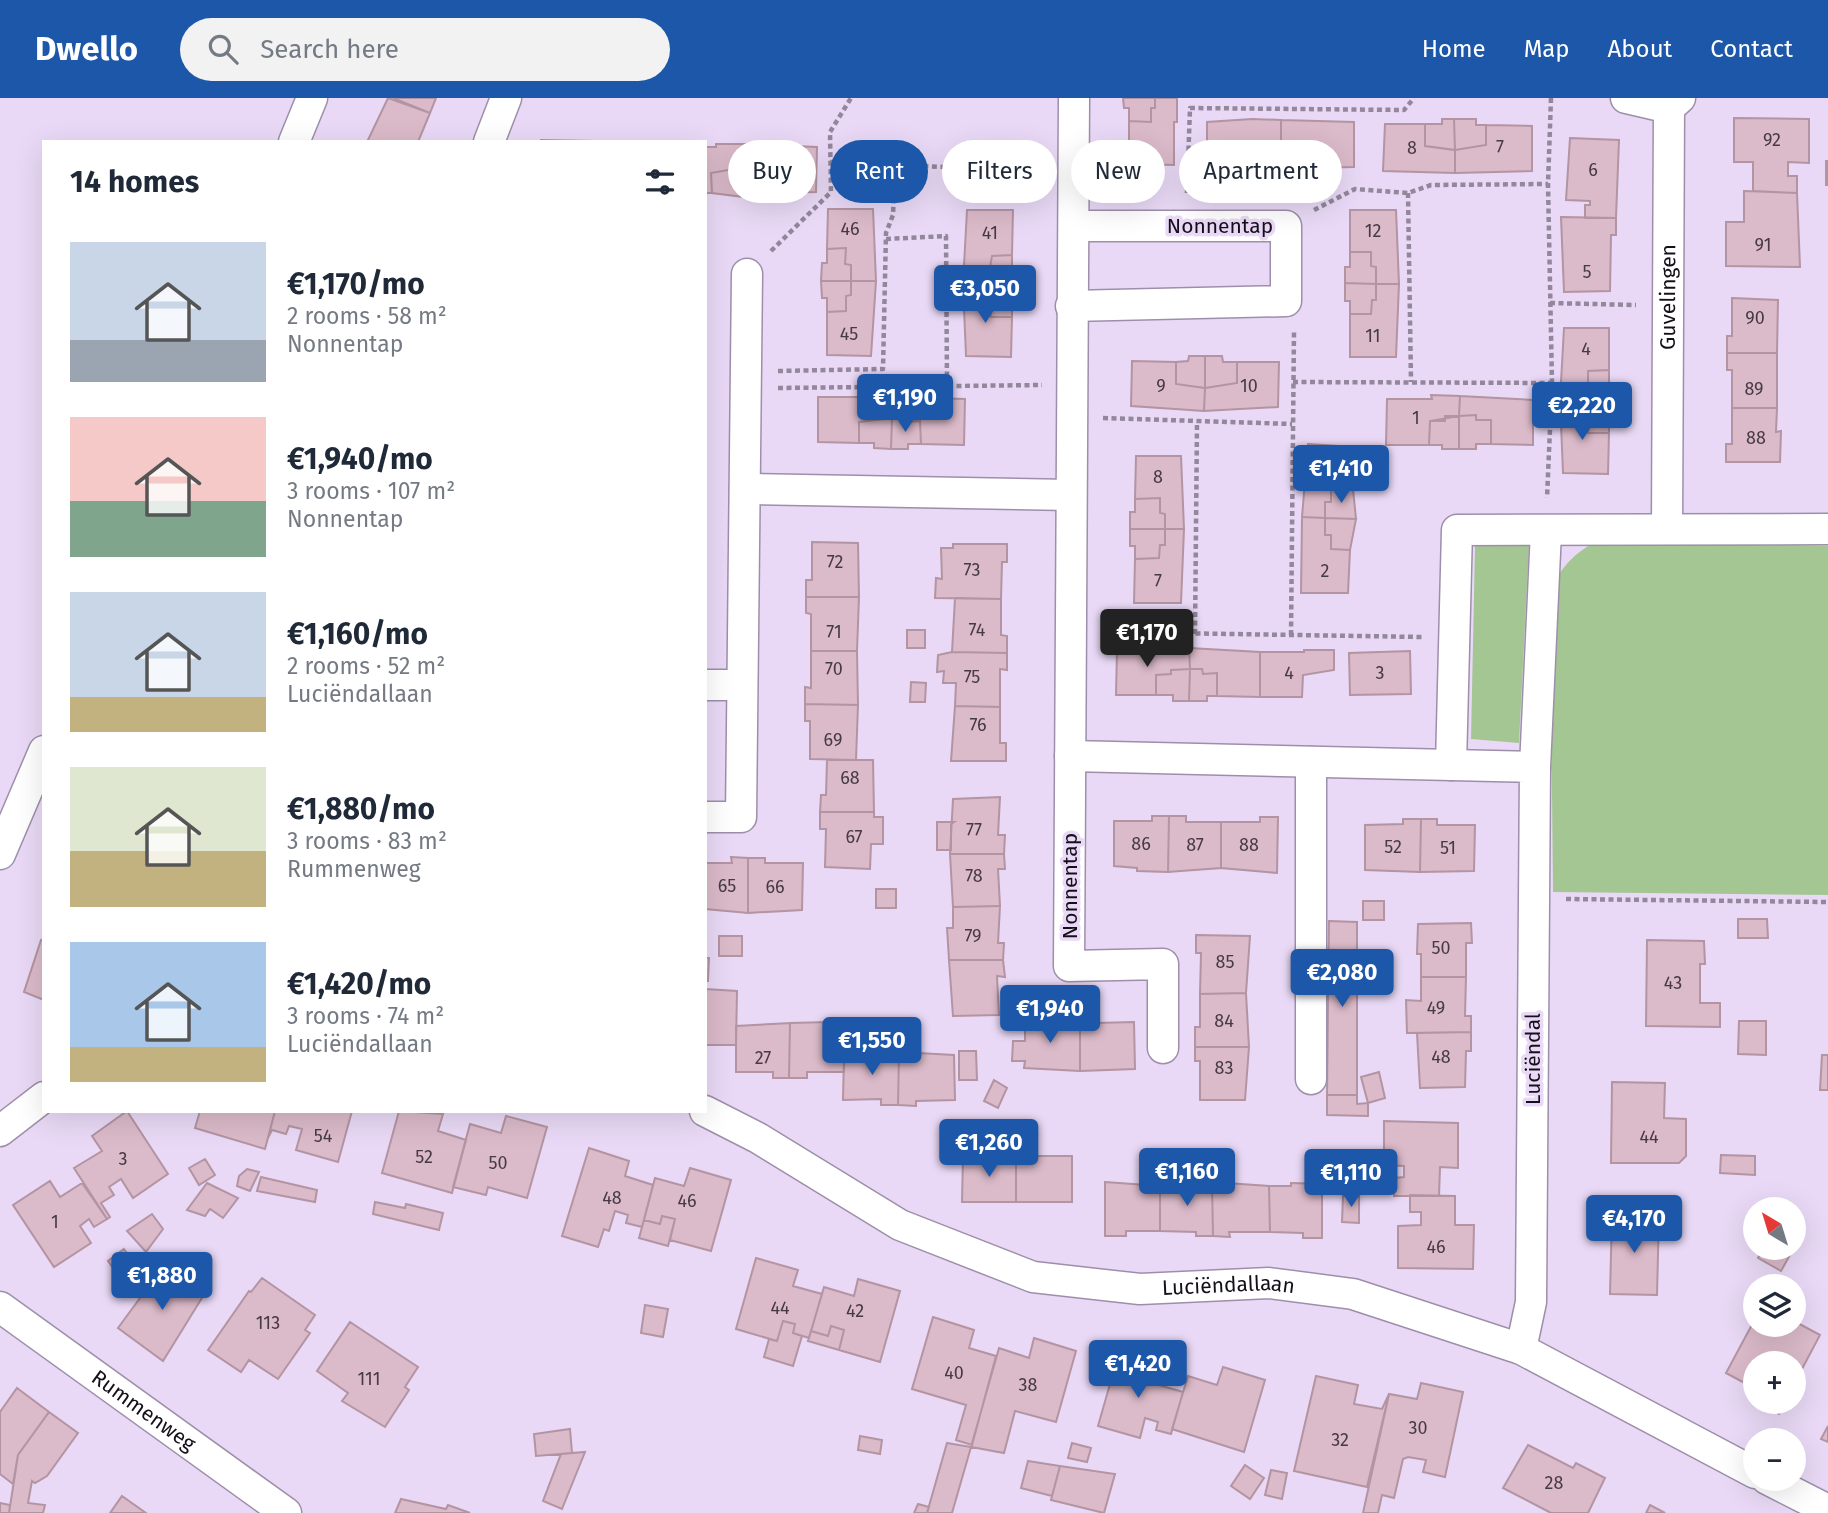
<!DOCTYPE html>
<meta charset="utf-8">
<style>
:root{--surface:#fff;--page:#f2f2f3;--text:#1f2937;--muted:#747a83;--accent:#1c57a9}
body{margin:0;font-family:"Fira Sans",sans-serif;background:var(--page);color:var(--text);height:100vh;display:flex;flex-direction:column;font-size:26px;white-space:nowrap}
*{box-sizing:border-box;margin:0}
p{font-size:23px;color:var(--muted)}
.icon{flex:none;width:38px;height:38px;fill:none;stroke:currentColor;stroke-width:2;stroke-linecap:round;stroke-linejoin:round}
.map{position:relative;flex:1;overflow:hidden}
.panel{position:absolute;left:42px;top:42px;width:665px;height:973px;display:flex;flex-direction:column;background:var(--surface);border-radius:0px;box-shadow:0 7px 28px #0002}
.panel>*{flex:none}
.hud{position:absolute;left:728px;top:42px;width:665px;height:63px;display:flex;gap:14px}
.needle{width:46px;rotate:322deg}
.buttons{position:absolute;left:1743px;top:1099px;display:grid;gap:14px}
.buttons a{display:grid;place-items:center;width:63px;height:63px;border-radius:50%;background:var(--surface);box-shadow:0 7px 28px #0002;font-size:35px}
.price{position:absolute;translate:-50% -60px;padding:0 16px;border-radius:7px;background:var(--accent);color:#fff;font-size:23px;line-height:46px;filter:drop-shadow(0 2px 4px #0008)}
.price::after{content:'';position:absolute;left:50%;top:42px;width:21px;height:16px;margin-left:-10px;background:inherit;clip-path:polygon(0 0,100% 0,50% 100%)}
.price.on{background:#222;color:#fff}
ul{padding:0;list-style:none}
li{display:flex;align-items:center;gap:21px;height:175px;padding:0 28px}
li span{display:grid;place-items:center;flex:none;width:196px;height:140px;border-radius:0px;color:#555}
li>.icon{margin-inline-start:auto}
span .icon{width:84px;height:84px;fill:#fffc;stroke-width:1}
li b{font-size:30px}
h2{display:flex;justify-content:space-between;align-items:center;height:84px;padding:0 28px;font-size:30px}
.pill{padding:0 24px;border-radius:32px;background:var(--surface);box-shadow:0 7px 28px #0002;font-size:24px;line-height:63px}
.pill.on{background:var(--accent);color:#fff}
header{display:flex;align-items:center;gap:42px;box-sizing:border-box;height:98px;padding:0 35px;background:var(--accent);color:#fff}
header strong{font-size:33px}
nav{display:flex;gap:38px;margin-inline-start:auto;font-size:24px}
.search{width:490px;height:63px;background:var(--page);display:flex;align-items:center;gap:18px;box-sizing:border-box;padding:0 24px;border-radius:38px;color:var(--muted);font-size:26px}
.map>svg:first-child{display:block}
</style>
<header>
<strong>Dwello</strong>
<div class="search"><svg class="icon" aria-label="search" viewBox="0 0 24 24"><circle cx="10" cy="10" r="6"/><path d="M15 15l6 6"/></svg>Search here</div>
<nav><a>Home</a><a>Map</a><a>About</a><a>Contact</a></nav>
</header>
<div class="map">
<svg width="1828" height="1415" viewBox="0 0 1828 1415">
<rect width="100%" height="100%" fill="#e9d9f6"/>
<path fill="#a3c693" d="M1593 445 1828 448V797L1553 794 1550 494C1560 471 1571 458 1593 445Z
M1529 447 1519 645 1471 641 1475 448Z"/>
<path fill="#dbbac9" stroke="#b394a2" stroke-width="2" d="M388 0 430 15 418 44H367Z
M393 0H436L430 15Z
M1123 0H1155V10H1151V24L1129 23V10H1124Z
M1155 0H1177V24H1174V67L1129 66V23L1151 24V10H1155Z
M1734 20 1809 21V65L1788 64V78H1797V95L1753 93V64H1734Z
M1252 21 1281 22V43L1247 48 1248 70H1207V24Z
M1442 21H1454L1455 52 1425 48V26H1442Z
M1454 21H1476V27H1486V47L1455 52Z
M1281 22 1354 24V69L1310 70V47L1281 43Z
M1385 26H1425V48L1455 52V75L1383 73Z
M1486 27 1532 28V73L1455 75V52L1486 47Z
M1570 40 1619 42 1616 120H1585V107H1590V103L1566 102Z
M541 42 595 43V44H541Z
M1281 43 1310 47V70L1280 75Z
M1281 43 1280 75H1264V69L1248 70 1247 48Z
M716 46H745V69L711 75 712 95H705V49H716Z
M745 46 817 49 816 94 774 95V75H758V69H745Z
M1826 63H1828V87H1826Z
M745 69 744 99 712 95 711 75Z
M745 69H758V75H774V95L744 99Z
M1744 93 1797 95 1800 169 1726 168V124H1744Z
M828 111H873L876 183H851V167L845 166 846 150 827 151Z
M967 112H1013L1012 157 992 158 987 186H963Z
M1350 112H1396L1399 186H1376V169L1371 168V154H1350Z
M1561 119 1616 120V137H1611L1610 193 1564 194Z
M846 150 845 166 851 167V183H821L822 165H827V151Z
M1350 154H1371V168L1376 169V186L1345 185V169H1350Z
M1012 157V169H1018L1017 186H987L992 158Z
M821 183H851V197L846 198V213L827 214V200H822Z
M851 183H876L871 258 827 257V214L846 213V198L851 197Z
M1345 185 1376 186V202H1372L1371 216H1350V203H1345Z
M963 186H987L991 219H1012L1011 259 966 258Z
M987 186H1017L1018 203H1012V219H991Z
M1376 186H1399L1396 259H1350V216H1371L1372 202H1376Z
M1732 200 1778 202 1777 255H1727V238H1732Z
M1564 230H1609V272L1588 273V287H1582V302H1560Z
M1727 255H1777V310H1732V272H1727Z
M1189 258H1205V290L1176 286V264L1188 263Z
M1205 258H1222L1223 264H1237V285L1205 290Z
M1132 263 1176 264V286L1205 290 1204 313 1131 308Z
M1237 264H1279L1278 309 1204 313 1205 290 1237 285Z
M1609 272V286H1615V303L1582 302V287H1588V273Z
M1431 297 1460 298 1459 318 1430 323 1429 347H1386L1387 301H1432Z
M1460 298 1533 302V347L1491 346V322H1476V317L1459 318Z
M818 299H892V320L859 324V345L818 344Z
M892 299 965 301 964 347 921 346 920 323 904 324V320H892Z
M1560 302H1582V320L1588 321V335H1609L1608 376 1563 375Z
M1582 302 1615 303V320H1609V335H1588V321L1582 320Z
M1732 310H1777L1776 334 1781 333 1780 364H1726V346H1732Z
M1476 317V322H1491V346H1476V351H1459V318Z
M1445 318H1459V351H1442V347H1429L1430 323H1445Z
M892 320 891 351 874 350V345H859V324Z
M892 320H904V324L920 323 921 346H908V351H891Z
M1308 346 1354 349 1353 391H1331V404H1325V420L1302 419Z
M1136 358H1181L1184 431H1165V416L1160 415V400L1135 401Z
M1331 391H1353L1356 421 1325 420V404H1331Z
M1160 400V415L1165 416V431H1130V414H1135V401Z
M1302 419 1325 420V437H1331V451L1350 452 1348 495H1301Z
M1325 420 1356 421 1350 452 1331 451V437H1325Z
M1130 431H1165V447H1160L1159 460 1135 461V448H1130Z
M1165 431H1184L1181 505H1134L1135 461 1159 460 1160 447H1165Z
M812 444 858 445 859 499H806V482H812Z
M953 446H1007V464H1002L1001 501 935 500 936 480 942 481 941 450H953Z
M806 499H859L857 553H811V516L806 515Z
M955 500 1001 501V537L1007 538V555L952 554Z
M907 532H925V550H907Z
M1161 550H1189L1190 571 1171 572V576L1156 577V597H1116L1117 551 1160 552Z
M1189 550 1260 554V599L1217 598V575L1203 576 1202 571H1190Z
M1304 552H1334V572L1303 577 1302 599H1260V554H1304Z
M811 553H857L858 607 805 606V589L811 590Z
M1410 553 1411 596 1350 597 1349 555Z
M952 554 1007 555V572L1000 571V609L955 608 956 585H943L944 573 937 574 938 557Z
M1190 571 1189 603H1173V597H1156V577L1171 576V572Z
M1190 571H1202L1203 576 1217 575V598H1207V603H1189Z
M911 584 926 585 925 604H910Z
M805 606 858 607 856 662 810 661V623H805Z
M955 608 1000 609V645H1006V663H951Z
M827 662H873L874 714H820L821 697H826Z
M1000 699 998 737H1005L1004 756H950L953 701Z
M820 714H874V719H883V746H871L870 771 825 769 826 731H820Z
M1152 718H1169L1168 774 1137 773V770L1114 768V723H1152Z
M1169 718H1186V724H1221V770L1168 774Z
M1260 719H1278L1277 775 1221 770V724H1260Z
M1403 721H1421L1420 774 1365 772V727L1403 726Z
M1421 721H1437V727H1475L1474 773 1420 774Z
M937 724H954L951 726V752H937Z
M950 756H1004L1005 771H998L1000 808 953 809Z
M731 759 748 760V815L705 811V765H732Z
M748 760H765V765H803L802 812 748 815Z
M876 791H896V810H876Z
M1363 803H1384V822H1363Z
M1000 808 998 845H1004L1003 862H949L947 830H953V809Z
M1738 821H1767L1768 840H1738Z
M1329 823 1357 824V997H1327Z
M1471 825 1472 845H1466V879H1421V856H1417L1418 826Z
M1196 837 1250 838 1246 895 1200 896 1201 855H1196Z
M719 838H742V858H719Z
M41 842 44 843V902L24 894Z
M1647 842 1704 843 1705 866H1700V905H1720V929L1646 928Z
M705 860H709L708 883H705Z
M949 862H1003L1005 879 997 878 999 917 953 918Z
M1421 879H1466L1465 918H1471V934L1407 935 1406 902 1421 903Z
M705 891 737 893 736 947H705Z
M1246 895 1249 949H1195V929H1200V896Z
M1063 918 1080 919V973L1024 970 1025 963H1012L1013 943H1025V923L1063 925Z
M1097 918 1096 925 1134 924 1135 971 1080 973V919Z
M1739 923H1766V957L1738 956Z
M829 924V930H845L844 974H807V980H789L790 925Z
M790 925 789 980H773V974H736V928Z
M1471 934V953H1466L1465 989 1420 990 1417 935Z
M1195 949H1249L1245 1002H1200V963H1195Z
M959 953H976L977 982H959Z
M869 954H899L898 1007H881V1001L843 1002 844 957H868Z
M899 954 954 957 955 1002 916 1003V1008L898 1007Z
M1822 957H1828V992H1820Z
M1379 974 1385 1000 1368 1005 1361 979Z
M994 982 1007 990 998 1010 984 1003Z
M1612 984 1665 985 1664 1020 1686 1021V1058L1679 1065H1611Z
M1327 997H1357V1006L1368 1005V1018L1327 1017Z
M127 1013 168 1076 133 1100 121 1081 109 1089 114 1097 101 1105 110 1119 107 1121 74 1070 102 1053 92 1038Z
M200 1013H275L265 1051 195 1030Z
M275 1013H352L338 1064 296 1052 302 1031 289 1028 286 1036 272 1032 268 1040Z
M399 1013 443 1016 438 1033 466 1042 452 1095 382 1075Z
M506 1018 547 1029 527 1100 488 1089 486 1097 453 1089 470 1026 501 1035Z
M1384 1023 1458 1025V1070L1440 1069 1439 1098H1394V1080L1404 1079V1068L1384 1067Z
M589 1050 629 1063 625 1078 653 1087 642 1129 626 1125 628 1117 615 1113 609 1133 604 1131 598 1149 562 1138Z
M1721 1057 1755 1058V1077L1720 1075Z
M963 1058H1016V1104H962Z
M1016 1058H1072V1104H1016Z
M205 1061 215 1077 199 1087 189 1070Z
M690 1070 731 1082 711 1153 670 1142 675 1121 662 1118 660 1126 644 1122 655 1080 684 1088Z
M247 1071 259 1074 250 1093 237 1088 239 1078Z
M261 1079 317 1092 315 1104 257 1093Z
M50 1083 60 1099 82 1085 107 1121 94 1129 89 1121 80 1128 91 1145 54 1169 13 1107Z
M1105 1084 1160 1088V1133H1126V1138H1105Z
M1183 1084H1212L1213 1138H1196V1134L1160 1133V1088H1183Z
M1212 1084 1269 1088 1270 1134H1229L1230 1139 1213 1138Z
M207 1085 238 1100 223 1120 210 1111 205 1118 187 1112Z
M1291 1085 1322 1086V1140H1303V1135L1270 1134 1269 1088H1291Z
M1410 1097 1455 1098V1127H1474L1473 1171 1398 1170V1128L1421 1127V1114H1410Z
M1343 1098H1359V1125L1342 1124Z
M375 1104 405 1110 406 1106 443 1115 439 1132 373 1116Z
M152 1116 163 1131 146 1154 127 1133Z
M1612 1117 1659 1118 1657 1197 1610 1196Z
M662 1118 675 1121 668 1148 639 1140 644 1122 660 1126Z
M1794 1147 1795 1148 1781 1173 1758 1160 1764 1150H1794Z
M124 1151 136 1167 119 1178 108 1163Z
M756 1160 798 1172 793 1188 822 1196 809 1240 793 1235 795 1226 783 1223 777 1243 736 1231Z
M165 1166 205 1195 163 1263 118 1230Z
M262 1180 315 1217 305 1232 310 1235 278 1281 249 1262 241 1274 208 1252 249 1193 251 1194Z
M858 1181 900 1193 880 1264 839 1252 844 1232 831 1228 828 1238 811 1233 824 1189 854 1198Z
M645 1207 668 1211 663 1239 641 1235Z
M933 1219 974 1232 969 1250 996 1258 972 1347 956 1342 966 1307 912 1291Z
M1755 1221V1227L1774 1231 1777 1227H1794V1223L1820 1237 1794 1286V1265H1755V1303L1749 1300 1754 1290 1726 1275Z
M783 1223 795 1226 793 1235 802 1238 793 1268 764 1259 769 1241 777 1243Z
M350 1224 418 1269 405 1289 409 1292 385 1329 342 1303 348 1295 317 1273Z
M831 1228 844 1232 839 1252 808 1243 811 1233 828 1238Z
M1034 1240 1076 1253 1056 1324 1015 1313 1004 1355 971 1349 999 1250 1029 1260Z
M1118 1258 1160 1269 1155 1286 1183 1294 1171 1336 1156 1332 1158 1324 1145 1320 1140 1340 1098 1328Z
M1223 1269 1265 1282 1244 1354 1172 1331 1188 1278 1217 1287Z
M1316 1278 1358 1287 1354 1306 1382 1311 1389 1296 1367 1389 1294 1373Z
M1421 1285 1463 1294 1445 1379 1423 1374 1426 1362 1408 1359 1403 1361 1394 1400 1382 1397 1378 1415H1363L1389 1296 1417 1301Z
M17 1290 49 1314 18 1357 13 1386 0 1376V1314Z
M1757 1304H1785L1779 1316Z
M49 1314 78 1335 47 1378 35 1385 32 1383 28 1405 45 1407 43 1415H9L18 1357Z
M1828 1328V1344L1821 1341Z
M570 1331 572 1355 536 1358 534 1336Z
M860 1338 882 1342 880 1356 858 1352Z
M947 1345 971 1349 952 1415H927Z
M1072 1345 1091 1350 1087 1364 1068 1360Z
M1528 1347 1573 1370 1576 1365 1605 1380 1588 1415H1551L1503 1390Z
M585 1354 562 1411 543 1403 561 1356Z
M1028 1363 1060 1368 1052 1398 1021 1390Z
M1245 1367 1264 1380 1250 1401 1231 1388Z
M1060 1368 1115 1376 1104 1415 1051 1402Z
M1271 1372 1287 1375 1282 1401 1265 1397Z
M122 1398 146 1415H110Z
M401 1401 446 1411 448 1407 470 1415H395Z
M0 1405 10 1407 9 1415H0Z
M918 1406 929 1409 927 1415H914Z
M1650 1407 1665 1415H1646Z"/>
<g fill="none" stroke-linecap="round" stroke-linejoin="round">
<defs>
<g id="street">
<path d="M1074 0 1069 868 1163 866V950"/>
<path d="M1626 0 1669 10"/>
<path d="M294 44 312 0"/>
<path d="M489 44 506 0"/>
<path d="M1071 208 1286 203V128H1074"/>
<path d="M745 391 1070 397"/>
<path id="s1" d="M1667 430 1669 10 1680 0"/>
<path d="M705 587H742"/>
<path d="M1070 658 1535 669 1531 1204 1521 1251"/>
<path d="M1311 664V981"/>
<path d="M1451 667 1457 432 1828 431"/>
<path d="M1535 669 1546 433"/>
<path d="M705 719H741L747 176"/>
<path d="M0 756 44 653"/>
<path id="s2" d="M705 1013 758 1040 900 1127 1033 1179 1140 1191 1269 1185 1353 1196 1521 1251 1755 1375"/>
<path d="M0 1033 44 999"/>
<path id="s3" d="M0 1209 286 1415"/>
<path d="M1767 1381 1828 1412"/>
</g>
</defs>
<use href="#street" stroke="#9d8fa9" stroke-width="33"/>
<path stroke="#92879b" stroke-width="4.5" stroke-dasharray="5 3.5" stroke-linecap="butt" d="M1551 0 1548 86 1552 285
M830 64 1035 73 1040 79
M1187 95 1190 10 1404 12 1414 0
M1408 95 1411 284
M1314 112 1355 91 1408 95 1431 87 1548 86
M886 141 946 138 947 287
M771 153 831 94 830 34 851 0
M1550 205 1636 207
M778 273 883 271 886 135 893 117 895 67
M1293 284 1552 285 1547 400
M778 290 1042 287
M1103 320 1292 326
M1102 534 1423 539
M1195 536 1197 325
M1291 537 1294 234
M1566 801 1828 804"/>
<use href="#street" stroke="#fff" stroke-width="30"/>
</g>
<g text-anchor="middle" stroke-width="7" stroke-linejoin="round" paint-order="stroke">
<g font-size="18" fill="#463a44">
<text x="1772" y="48">92</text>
<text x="1500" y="55">7</text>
<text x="1412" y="56">8</text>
<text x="1593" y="78">6</text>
<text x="850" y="137">46</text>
<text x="1373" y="139">12</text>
<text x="990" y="141">41</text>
<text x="1763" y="153">91</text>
<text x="1587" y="180">5</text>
<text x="1755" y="226">90</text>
<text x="849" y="242">45</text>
<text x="1373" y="244">11</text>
<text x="1586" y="257">4</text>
<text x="1161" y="294">9</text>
<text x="1249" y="294">10</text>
<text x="1754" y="297">89</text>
<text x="1416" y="326">1</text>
<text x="1756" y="346">88</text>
<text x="1158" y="385">8</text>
<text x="835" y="470">72</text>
<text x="972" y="478">73</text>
<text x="1325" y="479">2</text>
<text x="1158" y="489">7</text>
<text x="977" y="538">74</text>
<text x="834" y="540">71</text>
<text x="834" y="577">70</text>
<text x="1289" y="581">4</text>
<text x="1380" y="581">3</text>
<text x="972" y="585">75</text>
<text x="978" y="633">76</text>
<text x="833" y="648">69</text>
<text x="850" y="686">68</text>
<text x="974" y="738">77</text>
<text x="854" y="745">67</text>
<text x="1141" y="752">86</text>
<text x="1195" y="753">87</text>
<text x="1249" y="753">88</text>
<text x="1393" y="755">52</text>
<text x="1448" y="756">51</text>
<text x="974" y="784">78</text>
<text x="727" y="794">65</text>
<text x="775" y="795">66</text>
<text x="973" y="844">79</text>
<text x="1441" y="856">50</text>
<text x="1225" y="870">85</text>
<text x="1673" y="891">43</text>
<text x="1436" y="916">49</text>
<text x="1224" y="929">84</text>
<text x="1441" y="965">48</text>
<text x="763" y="966">27</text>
<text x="1224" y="976">83</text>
<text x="323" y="1044">54</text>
<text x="1649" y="1045">44</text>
<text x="424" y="1065">52</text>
<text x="123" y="1067">3</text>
<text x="498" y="1071">50</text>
<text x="612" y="1106">48</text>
<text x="687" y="1109">46</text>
<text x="55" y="1130">1</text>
<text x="1436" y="1155">46</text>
<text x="780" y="1216">44</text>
<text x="855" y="1219">42</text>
<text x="268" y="1231">113</text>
<text x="954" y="1281">40</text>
<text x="369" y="1287">111</text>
<text x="1028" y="1293">38</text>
<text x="1418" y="1336">30</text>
<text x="1340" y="1348">32</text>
<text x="1554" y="1391">28</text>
</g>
<g font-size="21" fill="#140f18" stroke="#e9d9f6">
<text x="1220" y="135">Nonnentap</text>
<text dy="7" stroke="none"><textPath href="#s1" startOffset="231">Guvelingen</textPath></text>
<text transform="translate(1070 788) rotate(-90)" y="7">Nonnentap</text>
<text transform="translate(1533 961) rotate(-90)" y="7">Luciëndal</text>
<text dy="7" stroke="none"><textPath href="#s2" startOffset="565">Luciëndallaan</textPath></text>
<text dy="7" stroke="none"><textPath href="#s3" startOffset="177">Rummenweg</textPath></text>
</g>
</g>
</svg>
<div class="buttons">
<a><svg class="needle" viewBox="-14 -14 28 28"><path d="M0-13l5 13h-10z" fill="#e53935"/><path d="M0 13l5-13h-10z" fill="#747a83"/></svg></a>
<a><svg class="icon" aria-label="layers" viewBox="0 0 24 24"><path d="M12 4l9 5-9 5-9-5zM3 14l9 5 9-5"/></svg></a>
<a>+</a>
<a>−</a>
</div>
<b class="price" style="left:985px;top:227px">€3,050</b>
<b class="price" style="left:905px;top:336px">€1,190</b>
<b class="price" style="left:1582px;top:344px">€2,220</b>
<b class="price" style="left:1341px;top:407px">€1,410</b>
<b class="price on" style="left:1147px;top:571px">€1,170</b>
<b class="price" style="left:1342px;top:911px">€2,080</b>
<b class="price" style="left:1050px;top:947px">€1,940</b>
<b class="price" style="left:872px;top:979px">€1,550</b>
<b class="price" style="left:989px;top:1081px">€1,260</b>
<b class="price" style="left:1187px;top:1110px">€1,160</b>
<b class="price" style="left:1351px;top:1111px">€1,110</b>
<b class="price" style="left:1634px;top:1157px">€4,170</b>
<b class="price" style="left:162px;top:1214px">€1,880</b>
<b class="price" style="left:1138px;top:1302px">€1,420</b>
<div class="hud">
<a class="pill">Buy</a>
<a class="pill on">Rent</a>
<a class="pill">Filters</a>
<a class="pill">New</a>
<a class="pill">Apartment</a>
</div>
<section class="panel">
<h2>14 homes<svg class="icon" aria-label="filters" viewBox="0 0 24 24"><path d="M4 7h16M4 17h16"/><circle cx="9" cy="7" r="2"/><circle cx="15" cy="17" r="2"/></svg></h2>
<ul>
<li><span style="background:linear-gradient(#c9d6e8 70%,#9aa5b1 0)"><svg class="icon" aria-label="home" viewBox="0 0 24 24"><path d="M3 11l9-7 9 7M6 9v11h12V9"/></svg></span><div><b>€1,170/mo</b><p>2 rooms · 58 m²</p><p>Nonnentap</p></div></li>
<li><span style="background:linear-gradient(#f6c9c9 60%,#7fa58c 0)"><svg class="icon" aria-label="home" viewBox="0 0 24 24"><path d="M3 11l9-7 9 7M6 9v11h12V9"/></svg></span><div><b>€1,940/mo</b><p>3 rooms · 107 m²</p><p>Nonnentap</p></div></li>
<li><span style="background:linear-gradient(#c9d6e8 75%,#c2b280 0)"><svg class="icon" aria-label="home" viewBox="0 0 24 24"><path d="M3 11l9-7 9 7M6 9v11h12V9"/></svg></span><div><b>€1,160/mo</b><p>2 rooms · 52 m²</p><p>Luciëndallaan</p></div></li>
<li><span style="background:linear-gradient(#dfe7d0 60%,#c2b280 0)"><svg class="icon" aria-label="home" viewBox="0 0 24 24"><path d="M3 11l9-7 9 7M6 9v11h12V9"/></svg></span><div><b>€1,880/mo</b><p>3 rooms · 83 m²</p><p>Rummenweg</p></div></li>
<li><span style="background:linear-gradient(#a9c7e8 75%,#c2b280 0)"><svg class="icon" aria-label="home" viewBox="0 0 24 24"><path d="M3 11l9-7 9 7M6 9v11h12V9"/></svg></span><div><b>€1,420/mo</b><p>3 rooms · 74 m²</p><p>Luciëndallaan</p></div></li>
</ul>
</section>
</div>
